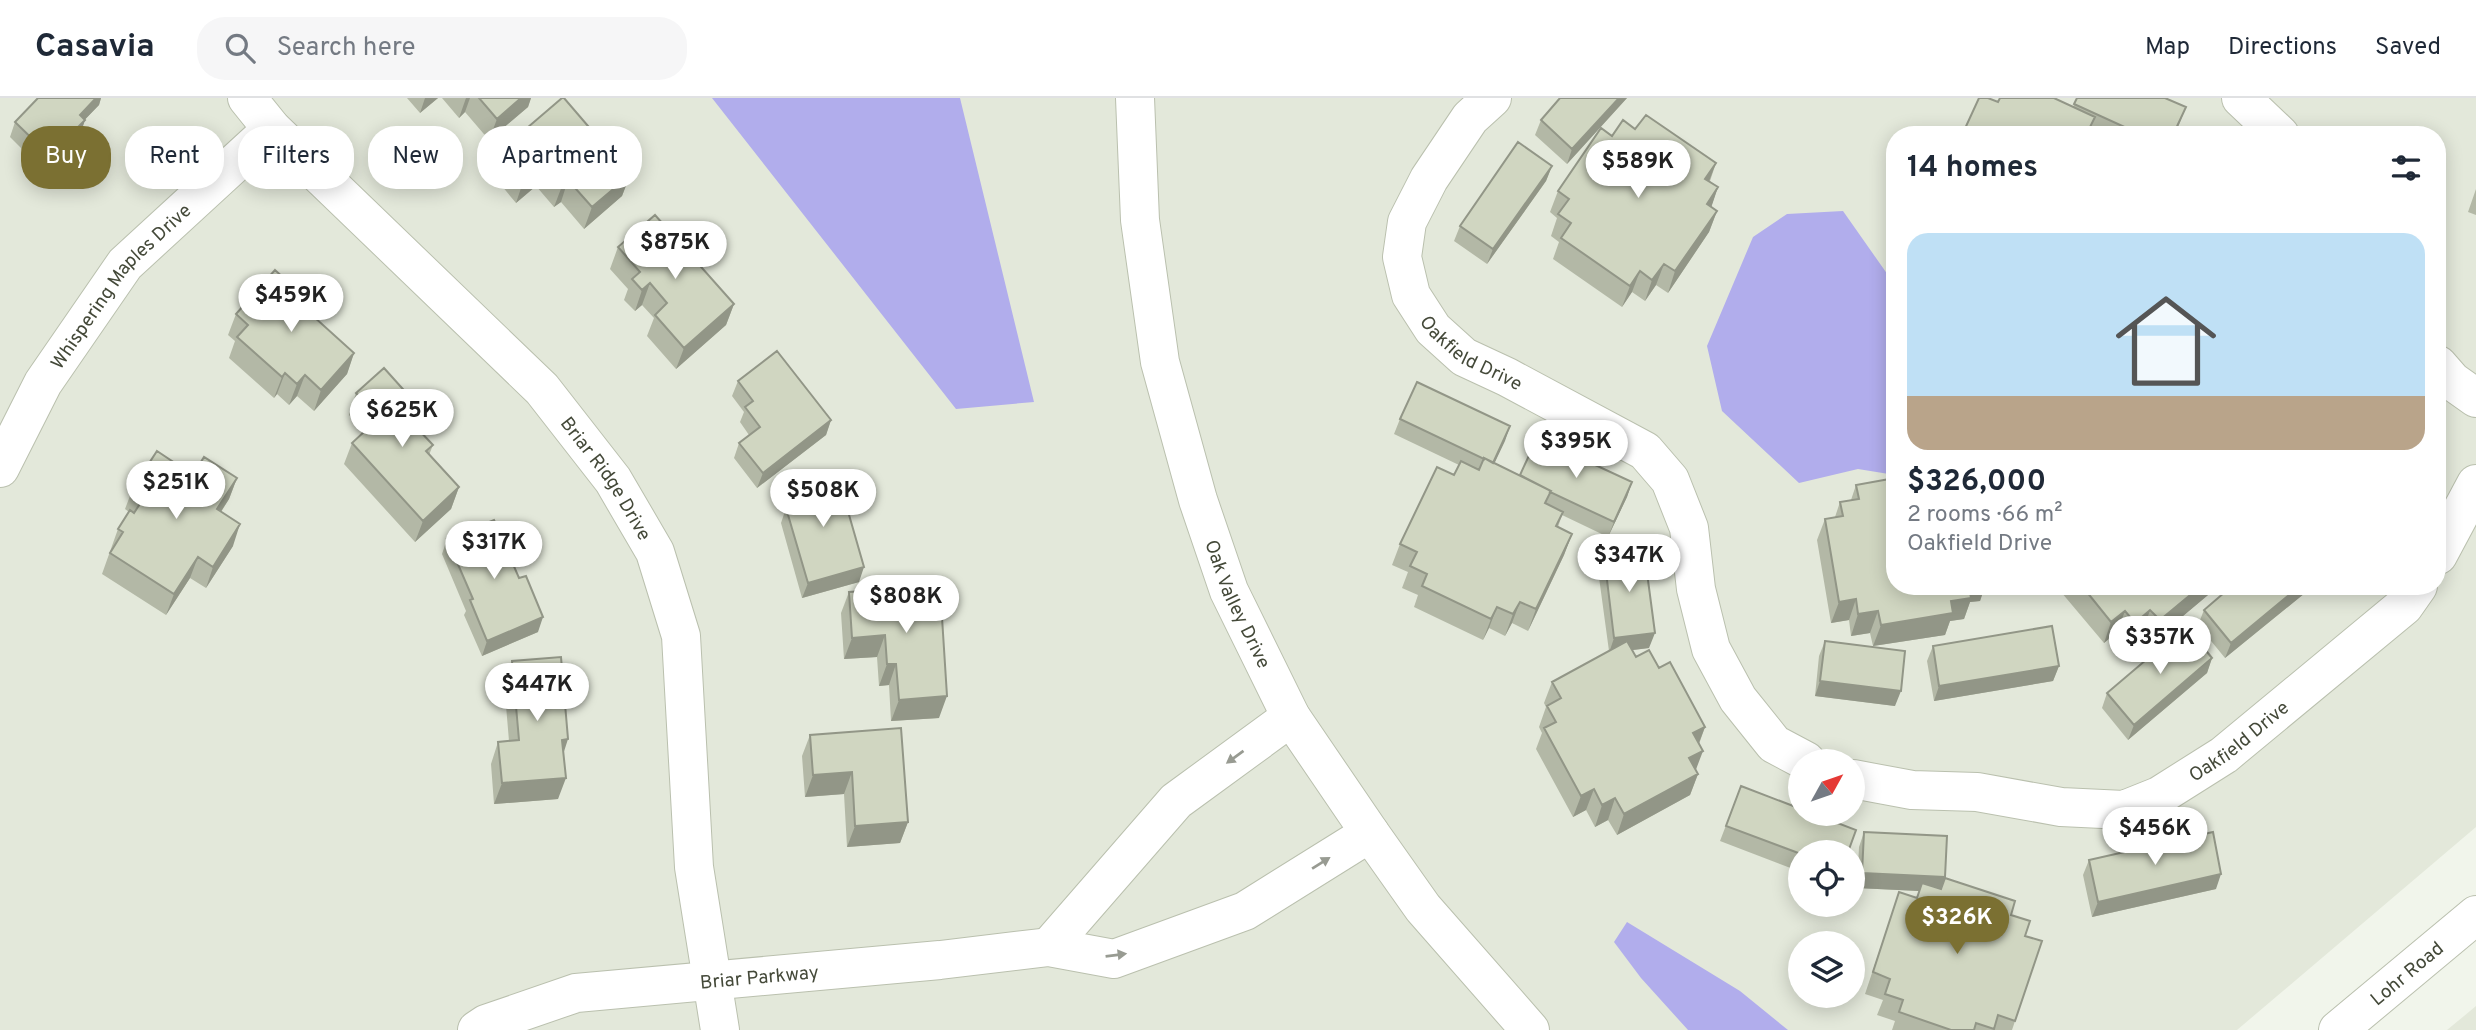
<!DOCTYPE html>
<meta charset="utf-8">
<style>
:root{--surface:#fff;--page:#f6f6f7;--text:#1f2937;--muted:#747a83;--line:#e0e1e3;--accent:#7b7032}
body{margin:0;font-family:Overpass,sans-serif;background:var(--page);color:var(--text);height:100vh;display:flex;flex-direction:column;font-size:26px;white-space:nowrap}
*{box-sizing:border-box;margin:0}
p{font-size:23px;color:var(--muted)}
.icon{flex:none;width:38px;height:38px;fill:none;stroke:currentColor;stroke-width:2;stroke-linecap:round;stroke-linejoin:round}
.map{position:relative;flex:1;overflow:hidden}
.panel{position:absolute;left:1886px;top:28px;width:560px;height:469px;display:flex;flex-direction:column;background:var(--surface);border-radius:28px;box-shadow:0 4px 18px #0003}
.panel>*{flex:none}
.guide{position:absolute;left:21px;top:28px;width:665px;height:63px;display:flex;gap:14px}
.needle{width:46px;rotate:50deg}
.controls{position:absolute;left:1788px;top:651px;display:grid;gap:14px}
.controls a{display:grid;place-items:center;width:77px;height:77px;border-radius:50%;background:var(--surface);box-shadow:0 4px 18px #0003;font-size:35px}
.price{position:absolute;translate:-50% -60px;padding:0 16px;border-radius:24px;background:#fff;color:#222;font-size:23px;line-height:46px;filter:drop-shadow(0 2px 4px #0008)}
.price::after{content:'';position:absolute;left:50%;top:42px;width:21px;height:16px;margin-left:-10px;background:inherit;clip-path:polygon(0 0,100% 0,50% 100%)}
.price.selected{background:var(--accent);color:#fff}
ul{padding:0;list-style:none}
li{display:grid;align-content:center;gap:14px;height:371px;padding:0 21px}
li span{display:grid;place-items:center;height:217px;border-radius:21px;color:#555}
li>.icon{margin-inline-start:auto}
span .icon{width:126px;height:126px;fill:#fffc;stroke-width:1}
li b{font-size:30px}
h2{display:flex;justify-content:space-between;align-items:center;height:84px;padding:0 21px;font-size:30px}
.chip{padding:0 24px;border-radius:28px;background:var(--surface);box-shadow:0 4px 18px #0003;font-size:24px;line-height:63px}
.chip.selected{background:var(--accent);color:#fff}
header{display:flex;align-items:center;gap:42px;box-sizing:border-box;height:98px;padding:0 35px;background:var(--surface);border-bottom:2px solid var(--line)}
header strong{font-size:33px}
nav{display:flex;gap:38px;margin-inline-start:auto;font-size:24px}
.search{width:490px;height:63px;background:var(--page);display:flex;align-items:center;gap:18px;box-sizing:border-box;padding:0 24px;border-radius:28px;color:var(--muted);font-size:26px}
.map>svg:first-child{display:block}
</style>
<header>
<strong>Casavia</strong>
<div class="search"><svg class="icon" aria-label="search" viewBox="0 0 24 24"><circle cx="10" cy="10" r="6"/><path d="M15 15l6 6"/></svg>Search here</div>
<nav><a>Map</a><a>Directions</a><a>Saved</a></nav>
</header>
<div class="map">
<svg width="2476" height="932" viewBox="0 0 2476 932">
<rect width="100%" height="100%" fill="#f1f5eb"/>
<path fill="#e3e8da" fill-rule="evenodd" d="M0 0H2476V729L2237 932H0ZM1895 37H2438V488H1895ZM1801 663H1853V716H1801ZM1801 754H1853V807H1801ZM1801 845H1853V898H1801Z
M2476 908V932H2447L2464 918Z"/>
<path fill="#b1adec" d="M712 0H960L1034 304 956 311Z
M1843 113 1895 187V377L1858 371 1799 385 1722 313 1707 248 1753 139 1787 116Z
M1627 824 1740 893 1788 932H1688L1641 880 1614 844Z"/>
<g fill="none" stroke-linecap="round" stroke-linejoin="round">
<defs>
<g id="minor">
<path id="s1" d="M247 0 272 31 542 291 613 382 655 454 681 538 694 769 720 932"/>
<path id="s2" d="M1492 0 1470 20 1429 81 1407 124 1402 159 1411 197 1433 231 1464 259 1507 279 1645 353 1670 382 1689 430 1696 491 1711 551 1738 601 1774 646 1806 663"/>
<path d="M2241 0 2280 37"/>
<path d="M2438 267 2452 283 2476 300"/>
<path id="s3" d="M0 370 43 285 125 166 272 31"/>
<path d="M2438 457 2476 386"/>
<path id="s4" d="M1853 681 1912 692 1977 694 2061 709 2124 712 2159 698 2224 657 2404 508 2418 488"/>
<path d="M1049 849 1176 703 1291 619"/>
<path id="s5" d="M477 932 486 926 576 895 940 862 1049 849 1114 861 1245 813 1370 735"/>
</g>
<g id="tertiary">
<path id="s6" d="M1135 0 1140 122 1160 264 1198 402 1229 493 1291 619 1370 735 1423 810 1530 932"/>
<path id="s7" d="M2338 932 2476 817"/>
</g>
</defs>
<use href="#minor" stroke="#bac0ae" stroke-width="40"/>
<use href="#tertiary" stroke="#bac0ae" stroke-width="40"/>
<use href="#minor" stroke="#fff" stroke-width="38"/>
<use href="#tertiary" stroke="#fff" stroke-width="38"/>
</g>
<path fill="#b3b8a6" d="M38 0H101L99 7 85 21 80 37 45 74 10 39 15 24Z
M407 0H438L420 15Z
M442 0H531L528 9 489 42 465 14 459 20Z
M1560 0H1627L1567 66 1535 37 1541 22Z
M2077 0 2186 9 2175 37H2103L2090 31 1998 4 2073 9Z
M1635 31 1716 65 1710 83 1718 89 1711 109 1717 113 1709 134 1668 195 1656 187 1645 203 1632 194 1622 209 1553 161 1559 144 1551 138 1557 120 1550 114 1558 93 1612 38Z
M499 54 630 77 622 98 584 131 561 104 554 109 536 88 516 105 491 75Z
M1552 68 1546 83 1487 166 1454 143 1460 128Z
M2476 91V117L2468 114Z
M618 149 734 206 726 227 676 271 647 238 654 220 642 207 635 213 624 202 628 191 610 171Z
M306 212 354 255 347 276 314 313 297 298 289 307 277 296 274 300 229 260 235 243 228 237 236 216Z
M738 283 831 322 826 337 757 390 734 360 739 345 749 337 740 324 744 314 732 298Z
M356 295 404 316 433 347 429 357 459 389 451 411 415 444 344 366 352 345 364 334 349 317Z
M1400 321 1510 328 1494 365 1520 377 1632 384 1627 399 1608 439 1562 417 1558 429 1572 436 1564 457 1528 533 1512 525 1505 538 1489 530 1483 542 1414 509 1418 497 1402 490 1408 474 1392 467 1400 446 1454 377 1459 367 1394 336Z
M193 377 237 380 229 401 221 414 233 448 206 490 190 480 166 517 102 476 118 431 129 414 125 411 133 390Z
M1856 387 1895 488H1985L1980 503 1970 504 1964 521 1950 523 1945 537 1873 548 1870 535 1851 538 1849 522 1831 525 1817 442 1825 421 1835 419 1840 404 1851 402Z
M788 389 859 484 802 500 781 425 785 413 782 404Z
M447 441 538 534 482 558 464 517 466 513 442 456Z
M1604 457 1649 550 1632 552 1636 559 1659 570 1705 629 1699 646 1696 672 1698 676 1690 697 1617 737 1608 722 1595 729 1586 712 1573 719 1536 651 1542 635 1539 629 1546 609 1544 605 1552 584 1609 553 1598 472Z
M940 488 939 620 891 623 889 587 879 588 877 559 844 561 841 515 849 494Z
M2056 488H2211L2208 497 2152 544 2143 533 2127 546 2117 534 2104 545Z
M2305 495 2225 560 2198 527 2204 512Z
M1825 543 1895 608 1815 598 1819 558Z
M1933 548 2059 568 2053 583 1934 603 1927 563Z
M2212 560 2207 575 2128 642 2102 610 2107 595Z
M512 563 563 655 558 701 494 706 491 666 498 644 509 643 504 584Z
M810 637 908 724 900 745 847 749 844 696 805 699 802 658Z
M1741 688 1801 754V774L1720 743Z
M1864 734 1941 791 2011 817 2025 838 2042 843 2012 932H1892L1895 923 1877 917 1883 902 1865 896 1899 794 1917 800 1919 793 1857 790 1859 749Z
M2089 762 2216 791 2092 819 2083 777Z"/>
<path fill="#929687" d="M96 0H101L99 7 75 32 80 17Z
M425 0H438L420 15Z
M466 0H470L465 14 459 20Z
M521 0H531L528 9 489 42 497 21Z
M1619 0H1627L1567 66 1572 51Z
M85 22 80 37 45 74 50 58Z
M1716 65 1708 86 1705 81Z
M543 66 536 88 516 105 523 84Z
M1552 68 1546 83 1487 166 1493 151Z
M630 77 622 98 584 131 592 109Z
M568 82 561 104 554 109 562 88Z
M1718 89 1711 110 1707 106Z
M1717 113 1709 134 1668 195 1675 173Z
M1664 166 1656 187 1645 203 1652 182Z
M1640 173 1632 194 1622 209 1630 188Z
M650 185 642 207 635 213 642 192Z
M734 206 726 227 676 271 684 250Z
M354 255 347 276 314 313 321 292Z
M285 275 277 296 274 300 282 279Z
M305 277 297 298 289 307 297 286Z
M410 299 402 320 398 310Z
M831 322 826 337 757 390 763 375Z
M1510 328 1505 343 1487 381 1493 366Z
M237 380 229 401 209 432 217 411Z
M1632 384 1627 399 1608 439 1614 424Z
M459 389 451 411 415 444 423 423Z
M240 426 233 448 206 490 213 469Z
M1572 436 1564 457 1528 533 1536 511Z
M198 459 190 480 166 517 174 496Z
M864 469 859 484 802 500 808 485Z
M1967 488H1985L1980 503 1970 504 1964 521 1950 523 1945 537 1873 548 1881 527 1951 503Z
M2201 488H2211L2208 497 2152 544 2160 522Z
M2300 488H2307L2305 495 2225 560 2231 545Z
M1856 501 1849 522 1831 525 1839 504Z
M1520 504 1512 525 1505 538 1513 516Z
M1497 509 1489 530 1483 542 1491 521Z
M2150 512 2143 533 2127 546 2135 525Z
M1878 513 1870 535 1851 538 1858 516Z
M2125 513 2117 534 2104 545 2111 524Z
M543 519 538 534 482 558 487 543Z
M1655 535 1649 550 1609 555 1614 540Z
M885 537 877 559 844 561 852 540Z
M2212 560 2207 575 2128 642 2134 627Z
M887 566H896L889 587 879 588Z
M2059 568 2053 583 1934 603 1939 588Z
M1820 583 1901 593 1895 608 1815 598Z
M947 598 939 620 891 623 899 602Z
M1705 629 1697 650 1693 635Z
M568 641 561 663 562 642Z
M1703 653 1695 674 1689 660Z
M852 674 844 696 805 699 813 677Z
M1698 676 1690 697 1617 737 1624 716Z
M566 680 558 701 494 706 502 685Z
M1594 691 1586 712 1573 719 1581 698Z
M1615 700 1608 722 1595 729 1602 707Z
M908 724 900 745 847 749 855 728Z
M1862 775 1945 779 1940 794 1857 790Z
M2221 776 2216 791 2092 819 2098 804Z"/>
<path fill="#d0d6c1" stroke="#929687" stroke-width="2" d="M38 0H96L80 17 85 22 50 58 15 24Z
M479 0H521L497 21Z
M562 0H564L630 77 592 109 568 82 562 88 543 66 523 84 499 54Z
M1560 0H1619L1572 51 1541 22Z
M1979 0H1988L1998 4 2000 0H2054L2095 19 2089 31 2101 37H1962Z
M2077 0H2165L2186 9 2173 37H2142L2074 6Z
M1646 17 1716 65 1705 81 1718 89 1707 106 1717 113 1675 173 1664 166 1652 182 1640 173 1630 188 1561 140 1571 125 1558 116 1569 101 1558 93 1601 30 1612 38 1623 22 1635 31Z
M1518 44 1552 68 1493 151 1460 128Z
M655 117 734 206 684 250 655 217 667 205 650 185 642 192 632 181 640 174 618 149Z
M275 172 309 203 303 209 354 255 321 292 305 277 297 286 285 275 282 279 237 239 248 227 236 216Z
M777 253 831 322 763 375 739 345 760 329 745 309 753 303 738 283Z
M384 270 410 299 398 310 433 347 426 353 459 389 423 423 352 345 379 320 356 295Z
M1417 284 1510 328 1493 365 1484 360V361L1400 321Z
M1537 340 1632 384 1614 424 1550 394 1551 393 1520 377Z
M157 353 193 377 204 359 237 380 217 411 240 426 213 469 198 459 174 496 110 455 123 434 118 431 130 412 134 415 145 398 133 390Z
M1484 360 1551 393 1545 405 1563 414 1556 428 1572 436 1536 511 1520 504 1513 516 1497 509 1491 521 1422 488 1427 476 1410 468 1417 454 1400 446 1437 369 1454 377 1461 363 1479 372Z
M837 375 864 469 808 485 786 410 793 408 788 389Z
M1895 380V488H1969L1971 500 1951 503 1953 515 1881 527 1878 513 1858 516 1856 501 1839 504 1825 421 1843 418 1840 404 1859 401 1856 387Z
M494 422 519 480 526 478 543 519 487 543 470 502 473 501 447 441Z
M1644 452 1655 535 1614 540 1604 457Z
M940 488 947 598 899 602 896 566H887L885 537 852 540 849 494Z
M2082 488H2201L2160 522 2150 512 2135 525 2125 513 2111 524Z
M2232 488H2300L2231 545 2204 512Z
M2052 528 2059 568 1939 588 1933 548Z
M2186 528 2212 560 2134 627 2107 595Z
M1627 543 1636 559 1649 552 1659 570 1670 564 1705 629 1693 635 1703 653 1689 660 1698 676 1624 716 1615 700 1602 707 1594 691 1581 698 1544 630 1556 624 1547 608 1561 600 1552 584Z
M1825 543 1905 553 1901 593 1820 583Z
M561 559 568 641 562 642 566 680 502 685 498 644 519 642 512 563Z
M901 630 908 724 855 728 852 674 813 677 810 637Z
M1741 688 1801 711V716H1814L1856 732 1848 754H1801V756L1726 728Z
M1864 734 1947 738 1945 779 1862 775Z
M2213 734 2221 776 2098 804 2089 762Z
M1945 780 2015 803 2011 817 2030 823 2025 838 2042 843 2015 923 1998 917 1994 931 1976 925 1974 932H1951L1899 914 1903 902 1885 896 1890 881 1873 874 1899 794 1917 800 1922 785 1941 791Z"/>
<defs><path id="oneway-solid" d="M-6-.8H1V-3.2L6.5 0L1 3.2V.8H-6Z" transform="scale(1.75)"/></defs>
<g fill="#989b92">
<use href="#oneway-solid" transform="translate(1235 659) rotate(144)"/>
<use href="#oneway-solid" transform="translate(1321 765) rotate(-32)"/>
<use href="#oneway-solid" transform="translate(1116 857) rotate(-7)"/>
</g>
<g text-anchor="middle" stroke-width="7" stroke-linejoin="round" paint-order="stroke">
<g font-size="19" fill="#444939" stroke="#fff">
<text dy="7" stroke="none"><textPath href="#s3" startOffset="220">Whispering Maples Drive</textPath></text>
<text dy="7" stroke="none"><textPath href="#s2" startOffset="312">Oakfield Drive</textPath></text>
<text dy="7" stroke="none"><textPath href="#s1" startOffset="525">Briar Ridge Drive</textPath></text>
<text dy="7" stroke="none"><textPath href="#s6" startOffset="520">Oak Valley Drive</textPath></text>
<text dy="7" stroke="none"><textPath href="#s4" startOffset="408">Oakfield Drive</textPath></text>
<text dy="7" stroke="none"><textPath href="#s7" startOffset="89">Lohr Road</textPath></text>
<text dy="7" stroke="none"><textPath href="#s5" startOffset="290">Briar Parkway</textPath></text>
</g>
</g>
</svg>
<div class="controls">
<a><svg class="needle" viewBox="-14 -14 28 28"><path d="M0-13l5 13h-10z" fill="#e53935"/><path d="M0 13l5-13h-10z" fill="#747a83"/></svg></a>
<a><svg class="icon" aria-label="locate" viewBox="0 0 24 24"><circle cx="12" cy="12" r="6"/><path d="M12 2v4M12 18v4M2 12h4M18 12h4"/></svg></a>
<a><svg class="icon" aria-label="layers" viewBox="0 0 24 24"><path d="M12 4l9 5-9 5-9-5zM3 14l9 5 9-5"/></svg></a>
</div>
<b class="price" style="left:1638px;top:102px">$589K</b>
<b class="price" style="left:675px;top:183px">$875K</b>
<b class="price" style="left:291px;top:236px">$459K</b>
<b class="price" style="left:402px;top:351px">$625K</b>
<b class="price" style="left:1576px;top:382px">$395K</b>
<b class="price" style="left:176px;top:423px">$251K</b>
<b class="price" style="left:823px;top:431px">$508K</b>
<b class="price" style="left:494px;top:483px">$317K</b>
<b class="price" style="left:1629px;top:496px">$347K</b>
<b class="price" style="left:906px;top:537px">$808K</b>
<b class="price" style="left:2160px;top:578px">$357K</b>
<b class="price" style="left:537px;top:625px">$447K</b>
<b class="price" style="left:2155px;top:769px">$456K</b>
<b class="price selected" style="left:1957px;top:858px">$326K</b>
<div class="guide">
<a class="chip selected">Buy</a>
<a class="chip">Rent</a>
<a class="chip">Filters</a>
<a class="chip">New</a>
<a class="chip">Apartment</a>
</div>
<section class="panel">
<h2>14 homes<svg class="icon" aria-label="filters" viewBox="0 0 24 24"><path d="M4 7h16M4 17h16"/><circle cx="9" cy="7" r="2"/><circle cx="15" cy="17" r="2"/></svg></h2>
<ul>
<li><span style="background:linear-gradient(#bfe0f5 75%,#b9a48a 0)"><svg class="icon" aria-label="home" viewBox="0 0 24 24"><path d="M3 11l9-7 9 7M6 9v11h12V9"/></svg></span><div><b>$326,000</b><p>2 rooms · 66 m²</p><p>Oakfield Drive</p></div></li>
</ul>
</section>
</div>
